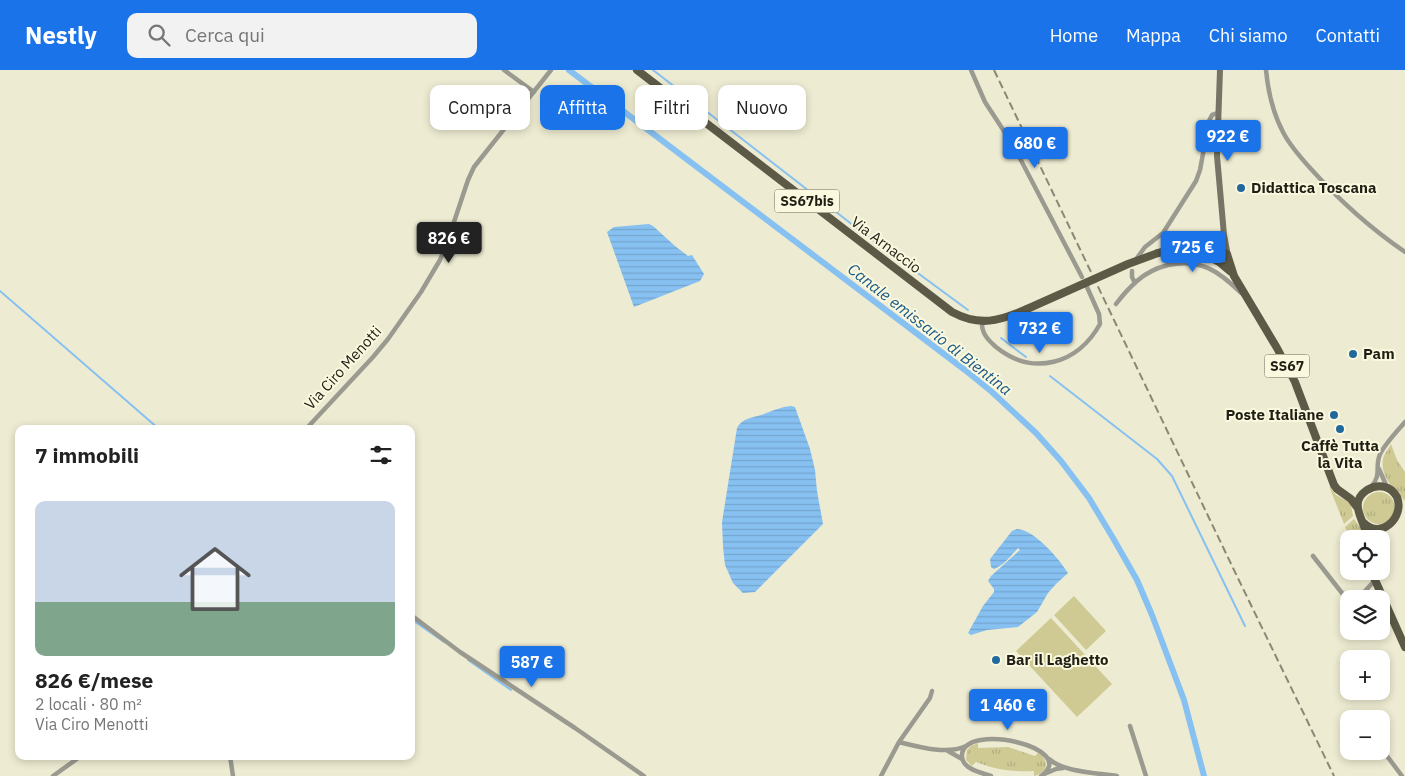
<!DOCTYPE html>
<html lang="it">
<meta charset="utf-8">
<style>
:root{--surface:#fff;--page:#f2f2f2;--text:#222;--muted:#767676;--accent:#1a73e8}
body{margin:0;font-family:"IBM Plex Sans",sans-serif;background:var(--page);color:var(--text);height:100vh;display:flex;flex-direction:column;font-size:19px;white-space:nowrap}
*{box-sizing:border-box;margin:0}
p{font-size:16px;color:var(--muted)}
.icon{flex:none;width:28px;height:28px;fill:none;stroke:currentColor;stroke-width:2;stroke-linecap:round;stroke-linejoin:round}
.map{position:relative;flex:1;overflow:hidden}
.details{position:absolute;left:15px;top:355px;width:400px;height:335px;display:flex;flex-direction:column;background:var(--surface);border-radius:10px;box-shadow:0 2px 8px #0003}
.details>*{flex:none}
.banner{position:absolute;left:430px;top:15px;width:475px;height:45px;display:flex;gap:10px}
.controls{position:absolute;left:1340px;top:460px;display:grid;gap:10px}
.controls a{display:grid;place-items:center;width:50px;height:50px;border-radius:10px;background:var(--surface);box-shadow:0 2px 8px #0003;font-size:25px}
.price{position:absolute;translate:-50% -42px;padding:0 11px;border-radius:5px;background:var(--accent);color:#fff;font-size:16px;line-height:32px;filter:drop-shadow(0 1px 2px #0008)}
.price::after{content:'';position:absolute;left:50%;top:30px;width:15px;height:11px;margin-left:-8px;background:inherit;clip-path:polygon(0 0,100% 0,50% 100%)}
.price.selected{background:#222;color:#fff}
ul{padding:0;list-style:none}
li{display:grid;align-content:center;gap:10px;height:265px;padding:0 20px}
li span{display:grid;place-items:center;height:155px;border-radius:10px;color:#555}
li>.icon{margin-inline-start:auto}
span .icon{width:90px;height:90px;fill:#fffc;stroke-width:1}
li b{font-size:21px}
h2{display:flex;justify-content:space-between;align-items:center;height:60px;padding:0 20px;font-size:21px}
.tag{padding:0 18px;border-radius:10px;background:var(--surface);box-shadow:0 2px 8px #0003;font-size:18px;line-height:45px}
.tag.selected{background:var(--accent);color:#fff}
header{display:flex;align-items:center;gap:30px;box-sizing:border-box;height:70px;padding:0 25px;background:var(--accent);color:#fff}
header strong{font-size:24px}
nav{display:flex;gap:28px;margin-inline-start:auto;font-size:18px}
.search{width:350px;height:45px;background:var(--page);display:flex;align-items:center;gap:12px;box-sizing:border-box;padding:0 18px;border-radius:10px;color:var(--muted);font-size:19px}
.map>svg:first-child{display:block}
</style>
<header>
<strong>Nestly</strong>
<div class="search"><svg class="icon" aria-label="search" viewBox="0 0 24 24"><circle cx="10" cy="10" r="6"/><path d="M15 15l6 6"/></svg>Cerca qui</div>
<nav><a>Home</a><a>Mappa</a><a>Chi siamo</a><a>Contatti</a></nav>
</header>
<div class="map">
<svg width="1405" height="706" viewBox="0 0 1405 706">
<defs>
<pattern id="grass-tufts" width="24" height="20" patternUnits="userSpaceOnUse" patternTransform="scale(1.25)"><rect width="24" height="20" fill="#cfca94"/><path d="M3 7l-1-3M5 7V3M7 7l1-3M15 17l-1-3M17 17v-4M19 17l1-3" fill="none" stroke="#b1ad7f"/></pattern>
<pattern id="water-rules" width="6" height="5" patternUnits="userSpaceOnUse" patternTransform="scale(1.25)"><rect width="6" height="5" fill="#87c1f1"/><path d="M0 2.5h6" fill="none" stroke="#74a5ce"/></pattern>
</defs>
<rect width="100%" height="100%" fill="#edebd1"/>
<path fill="url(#grass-tufts)" d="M1391 374 1397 390 1405 402V431C1394 418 1380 408 1383 389 1384 384 1389 378 1391 374Z
M1329 416 1336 425 1347 431 1351 435 1353 446 1344 454Z
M1363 438a16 16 0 1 1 32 0a16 16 0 1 1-32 0Z
M1354 449 1363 461 1364 469H1350L1345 457Z
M978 673V678L1008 677 1035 686 1039 682C1049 692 1049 702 1034 706V701C1013 702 996 700 976 692L972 696 966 690 967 680 971 676Z"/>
<path fill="#cfca94" d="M1074 526 1106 561 1086 580 1054 545Z
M1051 548 1112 614 1077 647 1016 581Z"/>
<path fill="url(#water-rules)" d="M649 154 653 156 675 176 688 186 692 185 704 204 700 211 634 237 607 162 614 157Z
M791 336 795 337 810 379 815 400 817 421 823 454 755 522 743 523 733 513 725 495 723 477 722 452 737 358C743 347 754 348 764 344 774 340 781 337 791 336Z
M1017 459C1035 460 1059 489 1068 503L1056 514 1048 523 1037 542 1018 557 987 560 971 565 968 563 983 536 994 522V519L988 511 991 506 1020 480 1018 478C1011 486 1004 495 994 499L991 497 990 489 1012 461Z"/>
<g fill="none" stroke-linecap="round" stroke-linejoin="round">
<path stroke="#87c1f1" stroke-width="2" d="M653 0 858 159 968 240
M0 221 159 359
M1001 268 1026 287
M1050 306 1157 389 1172 406 1245 556
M411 549 444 572
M468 590 511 620"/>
<path stroke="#87c1f1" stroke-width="6" d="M569 0 965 300 992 322 1036 363 1061 391 1089 428 1113 468 1137 510 1152 545 1184 630 1204 706"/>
<path stroke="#9b9a90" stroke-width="4.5" d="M504 0 534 22
M971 0 985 32 1013 75 1082 207
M1266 0C1268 21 1273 43 1283 62 1290 76 1301 88 1311 99 1339 130 1370 158 1405 182
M1137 188 1145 177 1163 163 1196 111 1200 100 1209 51 1212 45 1218 43
M1132 201V207L1135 213
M1116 234C1122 226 1129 218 1137 211 1146 203 1156 198 1168 195 1200 188 1219 201 1241 223
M982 251C981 263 988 270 996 277 1033 307 1078 294 1100 254L1099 244 1087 217
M306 359 373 287 388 269 421 222 440 190 447 173 468 110 474 97 551 0
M1379 399 1387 417
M1371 417C1382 404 1375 399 1379 387 1381 378 1398 360 1405 352
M1313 486 1349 532
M1358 529 1375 510
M411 545 460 582 575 658 644 706
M1130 656 1146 706
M899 672C919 677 947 685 966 676
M1381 678 1402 706
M948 681 962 689
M230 686 233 706
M1049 689C1063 702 1097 703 1117 706
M1044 704 1056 699 1063 698
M53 706 81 686
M881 706 899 672 930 628 932 621
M991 706C982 703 961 699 962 685 964 651 1081 678 1041 706"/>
<path stroke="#767565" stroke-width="6" d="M1210 181 1218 175 1224 165
M1210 186 1219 187 1228 186 1224 165 1217 86 1220 0"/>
<path stroke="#5c5a47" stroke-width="8" d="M637 0 952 242C980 257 999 251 1027 239
M1201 182 1219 192 1231 202
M1158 183 1179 178 1219 181 1227 184 1234 206 1277 278 1295 312 1334 415 1337 419 1351 429 1357 437
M1364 453C1381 470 1405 447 1397 427 1394 422 1390 418 1385 417 1378 415 1372 417 1367 420 1346 434 1367 452 1367 469
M1371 501 1405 577"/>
<path stroke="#8a8876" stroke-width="2" stroke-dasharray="8 4" stroke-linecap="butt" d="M994 0 1234 500 1334 706"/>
<path stroke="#5c5a47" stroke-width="8" d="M1027 239 1128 194 1158 183"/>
</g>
<g fill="#21699d" stroke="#faf8de" stroke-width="2">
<circle cx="1241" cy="118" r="5"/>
<circle cx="1353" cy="284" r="5"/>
<circle cx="1334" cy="345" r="5"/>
<circle cx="1340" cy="359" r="5"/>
<circle cx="996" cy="590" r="5"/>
</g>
<g text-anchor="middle" stroke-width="4" stroke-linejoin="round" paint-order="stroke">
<g fill="#faf8de" stroke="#616051" stroke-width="1">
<rect x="774.5" y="119.5" width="65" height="23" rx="4"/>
<rect x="1264.5" y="284.5" width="45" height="23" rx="4"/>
</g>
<g font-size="14" font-weight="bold" fill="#201f15">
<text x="807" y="136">SS67bis</text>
<text x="1287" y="301">SS67</text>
</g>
<g font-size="15" font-weight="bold" fill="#201f15" stroke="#faf8de" text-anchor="start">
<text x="1251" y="123">Didattica Toscana</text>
<text x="1363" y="289">Pam</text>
<text x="1324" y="350" text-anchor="end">Poste Italiane</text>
<text x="1340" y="381" text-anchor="middle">Caffè Tutta<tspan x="1340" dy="17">la Vita</tspan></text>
<text x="1006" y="595">Bar il Laghetto</text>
</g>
<g font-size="15" fill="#201f15" stroke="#faf8de">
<text transform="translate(886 175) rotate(37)" y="5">Via Arnaccio</text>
<text transform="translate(343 298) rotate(-48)" y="5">Via Ciro Menotti</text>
</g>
<g font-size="16" font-style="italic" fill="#1a5987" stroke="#faf8de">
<text transform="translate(930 259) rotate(38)" y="6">Canale emissario di Bientina</text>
</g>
</g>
</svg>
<div class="controls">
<a><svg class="icon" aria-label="locate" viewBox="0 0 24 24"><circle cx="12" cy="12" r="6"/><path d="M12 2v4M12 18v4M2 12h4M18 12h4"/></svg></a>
<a><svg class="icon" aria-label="layers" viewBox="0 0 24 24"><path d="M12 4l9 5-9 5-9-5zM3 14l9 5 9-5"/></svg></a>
<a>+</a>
<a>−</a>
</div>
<b class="price" style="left:1228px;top:92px">922 €</b>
<b class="price" style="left:1035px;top:99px">680 €</b>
<b class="price selected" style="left:449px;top:194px">826 €</b>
<b class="price" style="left:1193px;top:203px">725 €</b>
<b class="price" style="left:1040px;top:284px">732 €</b>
<b class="price" style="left:532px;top:618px">587 €</b>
<b class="price" style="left:1008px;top:661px">1 460 €</b>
<div class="banner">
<a class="tag">Compra</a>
<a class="tag selected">Affitta</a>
<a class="tag">Filtri</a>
<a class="tag">Nuovo</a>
</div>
<section class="details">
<h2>7 immobili<svg class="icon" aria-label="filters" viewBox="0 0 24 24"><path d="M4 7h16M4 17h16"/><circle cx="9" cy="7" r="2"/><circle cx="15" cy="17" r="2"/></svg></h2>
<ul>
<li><span style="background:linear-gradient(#c9d6e8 65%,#7fa58c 0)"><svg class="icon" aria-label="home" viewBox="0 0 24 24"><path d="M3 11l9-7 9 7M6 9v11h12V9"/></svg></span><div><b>826 €/mese</b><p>2 locali · 80 m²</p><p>Via Ciro Menotti</p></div></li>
</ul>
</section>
</div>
